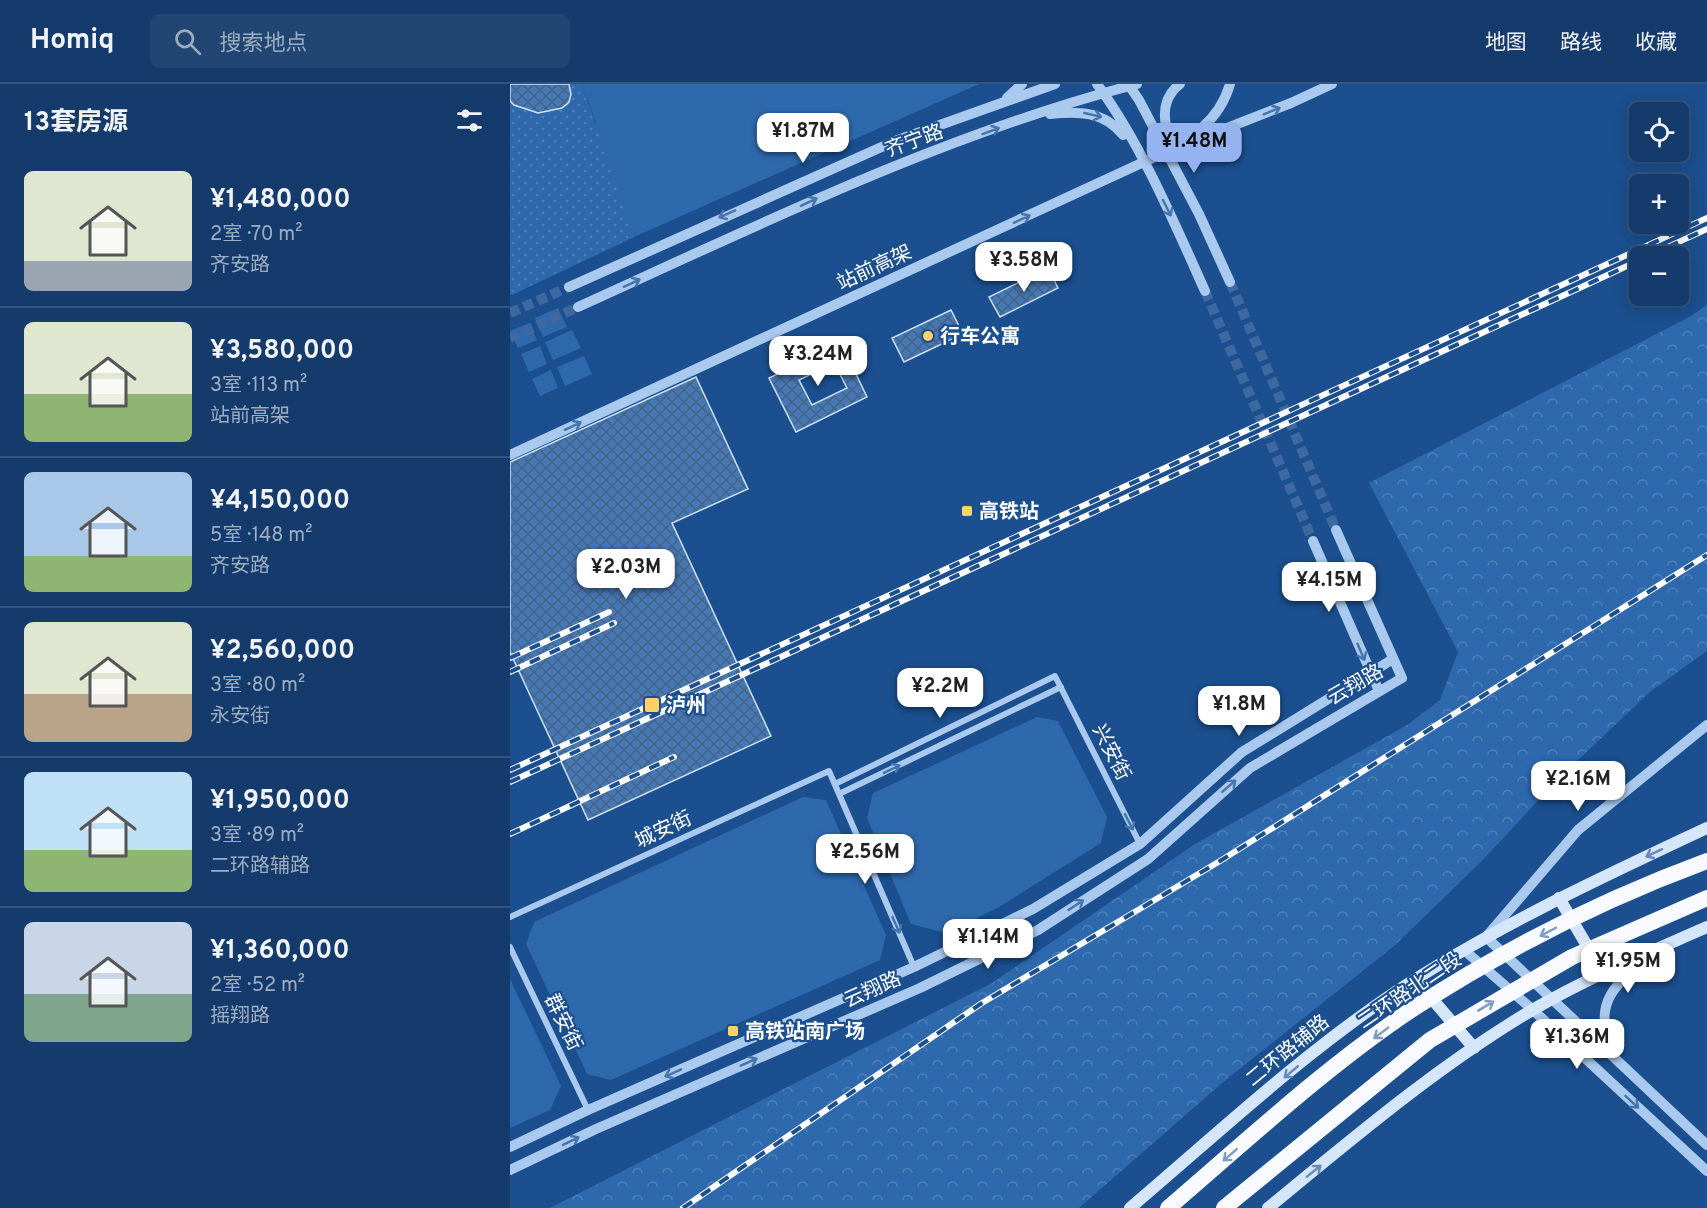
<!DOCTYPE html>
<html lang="zh">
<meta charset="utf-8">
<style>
:root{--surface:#143b6b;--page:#214673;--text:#f1f3f6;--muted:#9dadc1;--line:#33557e;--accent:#95b2f1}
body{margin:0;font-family:Overpass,"Noto Sans SC",sans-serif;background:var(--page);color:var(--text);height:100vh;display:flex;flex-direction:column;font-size:22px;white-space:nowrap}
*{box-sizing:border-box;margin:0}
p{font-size:20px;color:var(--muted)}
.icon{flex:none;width:33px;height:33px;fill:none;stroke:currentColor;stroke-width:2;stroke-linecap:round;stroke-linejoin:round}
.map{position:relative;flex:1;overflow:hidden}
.drawer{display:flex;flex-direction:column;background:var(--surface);width:510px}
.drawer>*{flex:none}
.controls{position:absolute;left:1119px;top:18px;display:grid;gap:12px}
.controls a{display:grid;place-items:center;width:60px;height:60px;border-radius:9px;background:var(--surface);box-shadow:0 3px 15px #0003,0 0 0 2px var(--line);font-size:30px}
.price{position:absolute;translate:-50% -51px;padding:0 14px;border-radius:12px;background:#fff;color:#222;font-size:20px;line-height:39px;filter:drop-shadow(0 2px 3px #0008)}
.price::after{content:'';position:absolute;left:50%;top:36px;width:18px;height:14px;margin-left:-9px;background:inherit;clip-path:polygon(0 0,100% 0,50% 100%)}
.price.on{background:var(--accent);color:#111}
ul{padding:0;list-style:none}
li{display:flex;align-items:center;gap:18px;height:150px;padding:0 24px}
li+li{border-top:2px solid var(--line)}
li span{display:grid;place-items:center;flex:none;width:168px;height:120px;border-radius:9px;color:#555}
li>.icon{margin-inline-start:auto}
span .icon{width:72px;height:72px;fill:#fffc;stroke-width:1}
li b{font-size:26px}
h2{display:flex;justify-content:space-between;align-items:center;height:72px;padding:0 24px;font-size:26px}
header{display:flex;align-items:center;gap:36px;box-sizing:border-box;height:84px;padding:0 30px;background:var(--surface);border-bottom:2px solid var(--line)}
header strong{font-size:28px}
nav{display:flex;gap:33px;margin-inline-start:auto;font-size:21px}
.search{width:420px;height:54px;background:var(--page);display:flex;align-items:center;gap:15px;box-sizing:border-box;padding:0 21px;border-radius:9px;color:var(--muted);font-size:22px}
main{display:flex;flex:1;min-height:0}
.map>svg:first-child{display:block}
</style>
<header>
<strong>Homiq</strong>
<div class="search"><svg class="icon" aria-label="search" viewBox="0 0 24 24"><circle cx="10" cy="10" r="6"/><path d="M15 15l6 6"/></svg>搜索地点</div>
<nav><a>地图</a><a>路线</a><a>收藏</a></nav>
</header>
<main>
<section class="drawer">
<h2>13套房源<svg class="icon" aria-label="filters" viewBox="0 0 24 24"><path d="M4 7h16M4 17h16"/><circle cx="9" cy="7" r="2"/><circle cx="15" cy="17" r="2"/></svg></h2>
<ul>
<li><span style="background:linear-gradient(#dfe7d0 75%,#9aa5b1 0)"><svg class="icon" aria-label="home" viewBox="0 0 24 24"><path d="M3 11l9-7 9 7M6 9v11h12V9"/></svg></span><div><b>¥1,480,000</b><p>2室 · 70 m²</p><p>齐安路</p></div></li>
<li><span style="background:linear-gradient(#dfe7d0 60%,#8fb573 0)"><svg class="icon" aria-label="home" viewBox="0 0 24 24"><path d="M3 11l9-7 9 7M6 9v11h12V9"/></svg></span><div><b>¥3,580,000</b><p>3室 · 113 m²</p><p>站前高架</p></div></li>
<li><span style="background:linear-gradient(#a9c7e8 70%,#8fb573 0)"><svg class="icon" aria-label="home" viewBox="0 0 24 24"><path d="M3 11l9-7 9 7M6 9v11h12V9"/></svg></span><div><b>¥4,150,000</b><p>5室 · 148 m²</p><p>齐安路</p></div></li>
<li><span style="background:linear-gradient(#dfe7d0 60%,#b9a48a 0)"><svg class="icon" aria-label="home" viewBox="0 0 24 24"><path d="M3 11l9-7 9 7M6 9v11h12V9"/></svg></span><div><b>¥2,560,000</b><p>3室 · 80 m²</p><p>永安街</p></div></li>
<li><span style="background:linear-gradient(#bfe0f5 65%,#8fb573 0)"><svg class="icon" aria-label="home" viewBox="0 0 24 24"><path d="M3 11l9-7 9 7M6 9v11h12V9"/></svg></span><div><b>¥1,950,000</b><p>3室 · 89 m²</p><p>二环路辅路</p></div></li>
<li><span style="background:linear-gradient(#c9d6e8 60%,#7fa58c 0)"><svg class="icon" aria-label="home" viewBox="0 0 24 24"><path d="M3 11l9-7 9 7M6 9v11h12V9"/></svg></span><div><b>¥1,360,000</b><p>2室 · 52 m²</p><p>摇翔路</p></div></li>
</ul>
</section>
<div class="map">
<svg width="1197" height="1124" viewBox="0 0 1197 1124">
<defs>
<pattern id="forest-crowns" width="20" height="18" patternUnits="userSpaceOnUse" patternTransform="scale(1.5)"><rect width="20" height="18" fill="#2e69ad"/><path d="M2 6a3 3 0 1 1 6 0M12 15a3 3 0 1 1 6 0" fill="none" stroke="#4d80b9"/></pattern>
<pattern id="park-dots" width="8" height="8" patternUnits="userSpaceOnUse" patternTransform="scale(1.5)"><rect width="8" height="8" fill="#2e69ad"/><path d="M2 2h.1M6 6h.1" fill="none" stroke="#4d80b9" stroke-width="1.8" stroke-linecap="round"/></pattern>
<pattern id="building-cross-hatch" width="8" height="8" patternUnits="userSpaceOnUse" patternTransform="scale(1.5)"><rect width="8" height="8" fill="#4478b7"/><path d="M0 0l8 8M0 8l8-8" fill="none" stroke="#486282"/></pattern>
</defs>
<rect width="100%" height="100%" fill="#1b4f8f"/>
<path fill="#2e69ad" d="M72 0H469L124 153 2 211 0 190 86 39Z
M48 224 57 243 33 253 25 234Z
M19 239 27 256 8 264 0 247Z
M62 246 71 264 43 276 35 258Z
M30 262 37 280 19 288 11 270Z
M74 272 82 290 55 302 47 283Z
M41 286 48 304 30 312 22 295Z
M527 633 548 637 597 733 591 759 489 823 436 849 401 840 357 734 363 709Z
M293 713 316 716 376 851 370 876 101 996 77 990 16 860 24 838Z
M0 895 51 1002 40 1026 0 1044Z"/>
<path fill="url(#forest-crowns)" d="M1197 221V567L1141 607 1049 694 972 777 884 862 712 999 569 1124H40L482 899 685 760 897 641 930 616 948 568 859 399 1181 232Z"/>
<path fill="url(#park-dots)" d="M0 0H72L124 153 0 211Z"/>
<path fill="url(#building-cross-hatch)" stroke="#cfe3fa" stroke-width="1.5" fill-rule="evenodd" d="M0 0H59L61 10 59 18 52 24 28 29 4 21 0 17Z
M538 184 548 204 490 233 479 213Z
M441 226 453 250 394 278 382 254Z
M331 259 357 313 286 348 259 294ZM324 279 337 304 302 321 289 296Z
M186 293 238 405 162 439 261 652 78 736 0 568V378Z"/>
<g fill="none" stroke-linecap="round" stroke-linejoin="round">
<path stroke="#3d69a0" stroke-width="10" stroke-dasharray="10 5" stroke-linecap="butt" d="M720 198 826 446
M695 207 803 457
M0 229 59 203
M0 254 68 223"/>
<path stroke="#a9c9ee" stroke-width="6" d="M325 700 545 592 630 760
M329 710 551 603
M0 833 319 687 404 883
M0 863 78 1026"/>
<path stroke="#a9c9ee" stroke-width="10" d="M587 0C630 58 665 140 695 207
M618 0 629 16 689 130 720 198
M497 14 512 0
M540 30C568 27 594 27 613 51
M679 59 781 19 822 0
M663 70C656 46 646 18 670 0
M59 203 385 57 545 0
M68 223C251 140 432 51 627 0
M0 371 649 71C681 54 709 38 720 0
M803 457 869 607
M1197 641 1068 746 976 853 1197 1061
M954 866 1023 926 1197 1087
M1104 971C1079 917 1106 898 1148 868
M0 1063 78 1026 404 883 523 825 630 760 732 668 883 575
M0 1086 86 1045 410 904 528 846 638 775 740 684 892 594 826 446"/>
<path stroke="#d6e6fa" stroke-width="12" d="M1049 814 1093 889
M906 896 964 964
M620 1124C706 1051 790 972 884 909 983 844 1090 794 1197 744
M758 1124C843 1054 929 981 1024 925 1079 893 1138 869 1197 843"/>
<path stroke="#f8faff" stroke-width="16" d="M658 1124C735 1058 817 982 901 926 993 866 1094 815 1197 777
M714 1124 920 956 1062 873 1197 814"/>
<defs>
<path id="rail" d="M1138 172 1197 145
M0 574 99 528
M0 588 104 539
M0 686 1197 134
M0 698 1130 176
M0 750 164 673
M173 1124 472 919 710 777 1197 471"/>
</defs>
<use href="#rail" stroke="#fff" stroke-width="6"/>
<use href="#rail" stroke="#1b4f8f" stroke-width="4" stroke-dasharray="11" stroke-linecap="butt"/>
</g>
<defs><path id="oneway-shaft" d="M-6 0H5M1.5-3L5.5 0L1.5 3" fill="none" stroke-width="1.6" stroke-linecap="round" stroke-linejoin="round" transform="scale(1.5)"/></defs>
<g stroke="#4674ac">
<use href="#oneway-shaft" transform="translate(762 27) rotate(-22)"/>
<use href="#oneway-shaft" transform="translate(583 31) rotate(13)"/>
<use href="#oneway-shaft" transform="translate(481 47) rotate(-20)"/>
<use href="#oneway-shaft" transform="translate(299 118) rotate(-25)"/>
<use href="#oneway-shaft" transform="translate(657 124) rotate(63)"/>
<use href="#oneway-shaft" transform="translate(217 130) rotate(156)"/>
<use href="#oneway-shaft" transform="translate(512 135) rotate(-25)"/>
<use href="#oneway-shaft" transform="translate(122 199) rotate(-25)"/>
<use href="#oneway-shaft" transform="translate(63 342) rotate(-25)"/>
<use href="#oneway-shaft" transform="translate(851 568) rotate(67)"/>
<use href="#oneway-shaft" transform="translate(382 685) rotate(-26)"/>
<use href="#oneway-shaft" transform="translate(719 702) rotate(-41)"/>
<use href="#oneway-shaft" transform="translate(619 738) rotate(63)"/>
<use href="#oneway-shaft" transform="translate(566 821) rotate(-33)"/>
<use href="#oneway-shaft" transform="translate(386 841) rotate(66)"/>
<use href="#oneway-shaft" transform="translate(239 978) rotate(-24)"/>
<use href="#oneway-shaft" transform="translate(163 989) rotate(156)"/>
<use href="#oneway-shaft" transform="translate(1122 1018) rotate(43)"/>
<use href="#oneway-shaft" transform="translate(61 1057) rotate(-26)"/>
</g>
<g stroke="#668bba">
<use href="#oneway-shaft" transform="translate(1144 769) rotate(155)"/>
<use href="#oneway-shaft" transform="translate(781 988) rotate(140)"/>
<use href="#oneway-shaft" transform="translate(804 1087) rotate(-39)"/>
</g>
<g stroke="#7e9cc1">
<use href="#oneway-shaft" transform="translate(1038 848) rotate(152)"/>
<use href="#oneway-shaft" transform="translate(976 922) rotate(-31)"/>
<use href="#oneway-shaft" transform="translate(871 949) rotate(143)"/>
<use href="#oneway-shaft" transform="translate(720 1071) rotate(139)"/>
</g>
<g fill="#ffd166" stroke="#1b4f8f" stroke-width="2">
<circle cx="418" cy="252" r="6"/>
<rect x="451" y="421" width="12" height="12" rx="3"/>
<rect x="134" y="613" width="16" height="16" rx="3"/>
<rect x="217" y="941" width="12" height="12" rx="3"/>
</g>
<g text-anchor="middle" stroke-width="4.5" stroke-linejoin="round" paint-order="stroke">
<g font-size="20" fill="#fff" stroke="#1b4f8f">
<text transform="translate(404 56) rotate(-20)" y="7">齐宁路</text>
<text transform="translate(364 183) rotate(-25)" y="7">站前高架</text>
<text transform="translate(845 600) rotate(-30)" y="7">云翔路</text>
<text transform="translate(602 668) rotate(63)" y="7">兴安街</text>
<text transform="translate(153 745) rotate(-25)" y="7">城安街</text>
<text transform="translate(362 905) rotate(-24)" y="7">云翔路</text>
<text transform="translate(899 906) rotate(-34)" y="7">二环路北二段</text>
<text transform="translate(54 938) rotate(64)" y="7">群安街</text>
<text transform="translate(777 966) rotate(-39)" y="7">二环路辅路</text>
</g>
<g font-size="20" font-weight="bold" fill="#fff" stroke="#1b4f8f" text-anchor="start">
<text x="430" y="259">行车公寓</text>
<text x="469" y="434">高铁站</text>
<text x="156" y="628">泸州</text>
<text x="235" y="954">高铁站南广场</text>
</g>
</g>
</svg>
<div class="controls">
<a><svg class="icon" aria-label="locate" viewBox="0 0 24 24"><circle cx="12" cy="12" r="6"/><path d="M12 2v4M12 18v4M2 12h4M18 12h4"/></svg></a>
<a>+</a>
<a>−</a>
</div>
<b class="price" style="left:293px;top:80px">¥1.87M</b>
<b class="price on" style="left:684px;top:90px">¥1.48M</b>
<b class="price" style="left:514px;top:209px">¥3.58M</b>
<b class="price" style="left:308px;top:303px">¥3.24M</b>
<b class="price" style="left:116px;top:516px">¥2.03M</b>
<b class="price" style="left:819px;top:529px">¥4.15M</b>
<b class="price" style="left:430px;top:635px">¥2.2M</b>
<b class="price" style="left:729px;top:653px">¥1.8M</b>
<b class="price" style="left:1068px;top:728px">¥2.16M</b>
<b class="price" style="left:355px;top:801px">¥2.56M</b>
<b class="price" style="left:478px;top:886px">¥1.14M</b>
<b class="price" style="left:1118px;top:910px">¥1.95M</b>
<b class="price" style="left:1067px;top:986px">¥1.36M</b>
</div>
</main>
